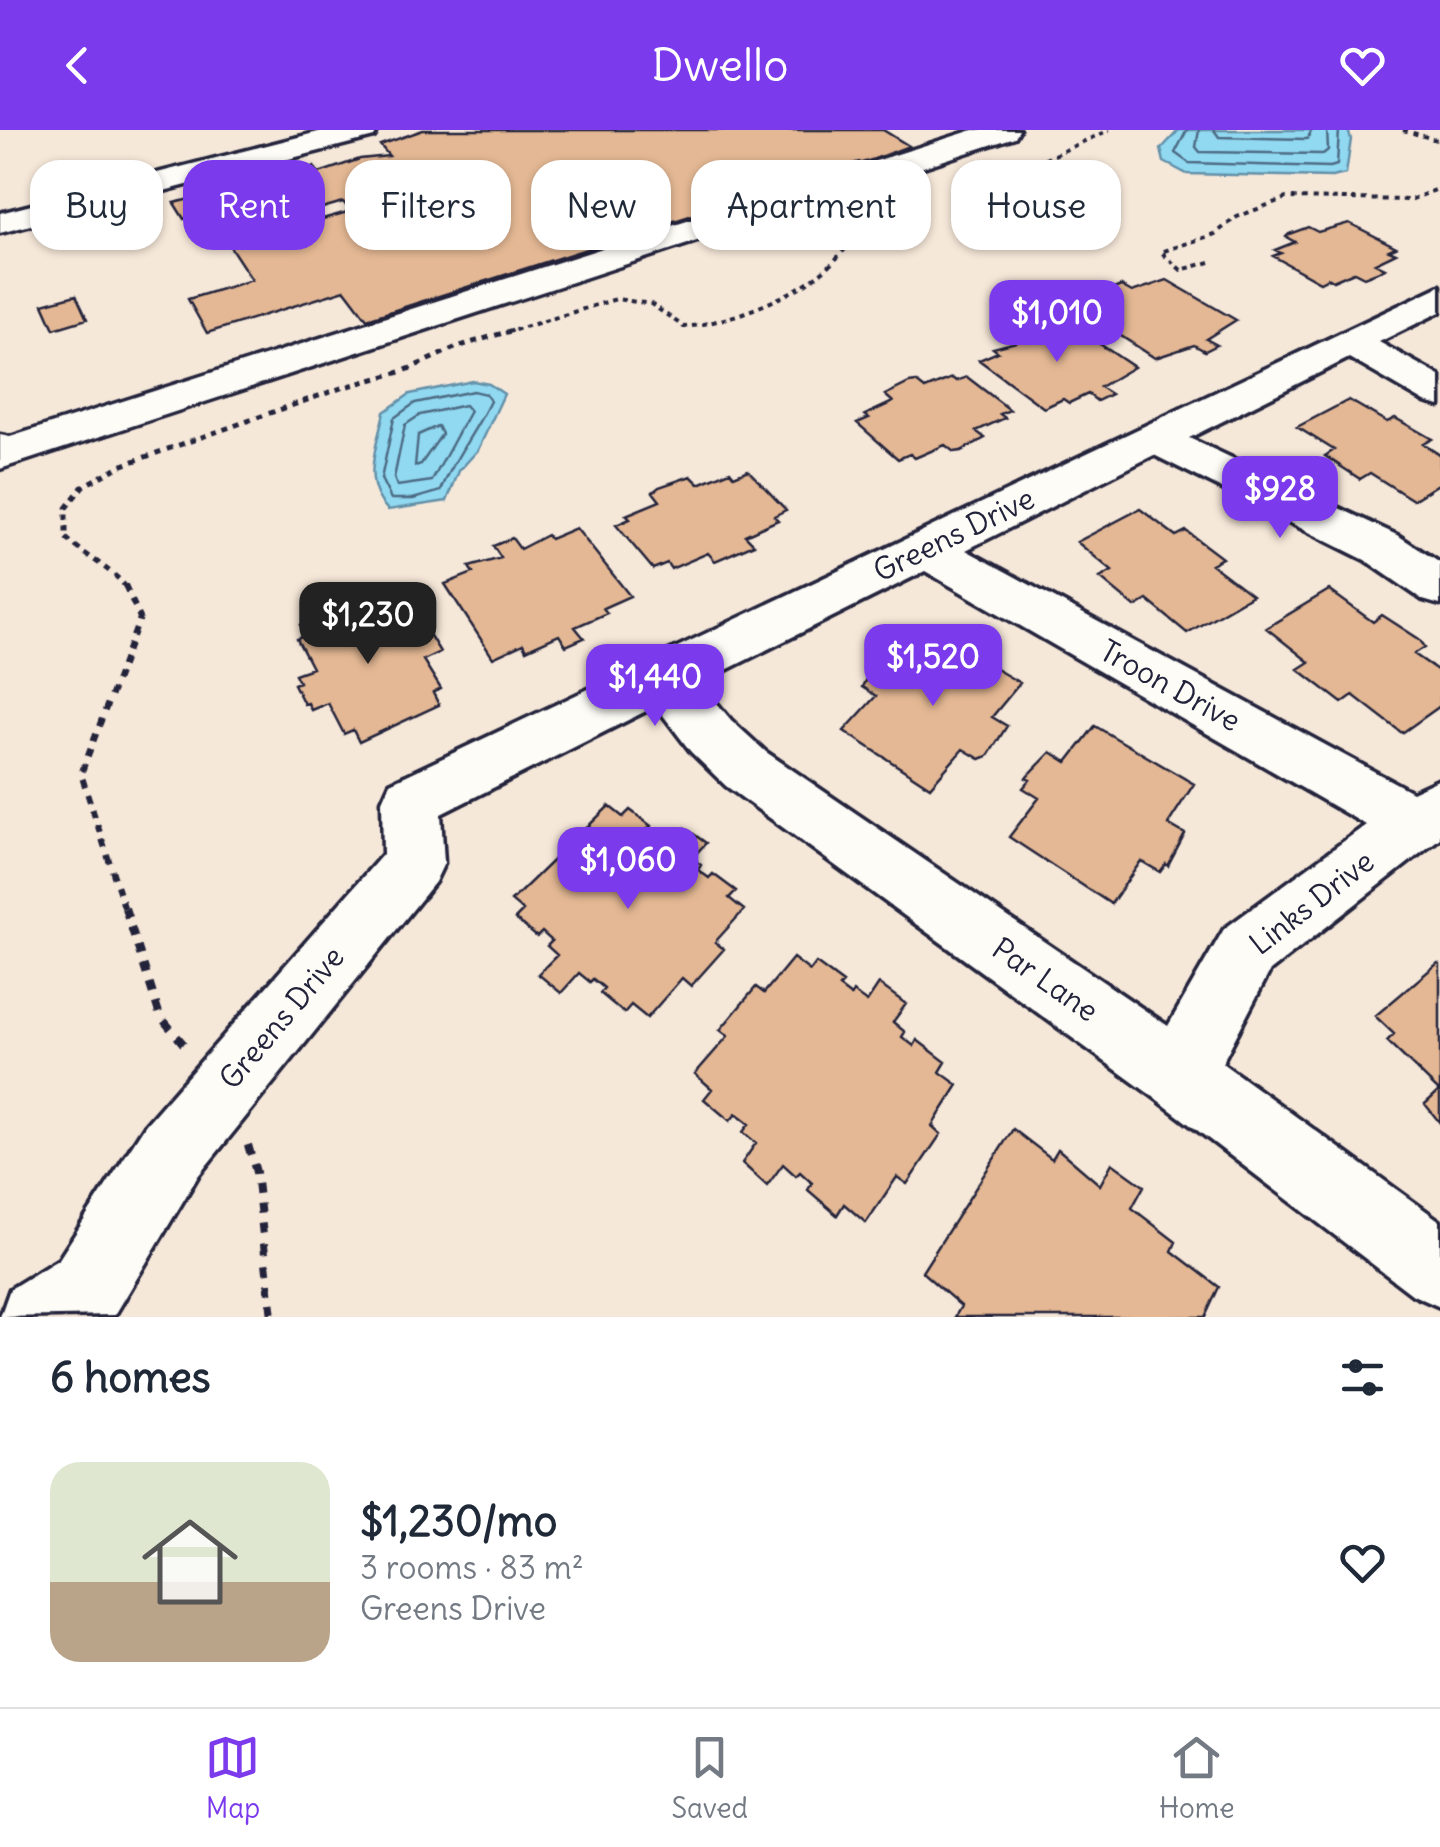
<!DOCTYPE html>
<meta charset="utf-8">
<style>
:root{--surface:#fff;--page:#f2f2f3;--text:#1f2937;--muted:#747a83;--line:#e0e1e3;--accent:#7c3aed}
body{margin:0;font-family:Delius,sans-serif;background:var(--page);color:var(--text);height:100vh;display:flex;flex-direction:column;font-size:38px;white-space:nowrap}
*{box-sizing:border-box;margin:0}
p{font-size:32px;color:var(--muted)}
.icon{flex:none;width:55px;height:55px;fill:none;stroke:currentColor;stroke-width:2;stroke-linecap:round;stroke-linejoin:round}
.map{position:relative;height:1187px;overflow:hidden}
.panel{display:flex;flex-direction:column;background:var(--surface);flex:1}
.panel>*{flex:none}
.top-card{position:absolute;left:30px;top:30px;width:1380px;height:90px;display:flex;gap:20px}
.price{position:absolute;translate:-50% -85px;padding:0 22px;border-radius:20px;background:var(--accent);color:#fff;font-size:32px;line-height:65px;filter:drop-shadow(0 2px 5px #0008)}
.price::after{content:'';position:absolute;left:50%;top:60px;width:30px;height:22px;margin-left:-15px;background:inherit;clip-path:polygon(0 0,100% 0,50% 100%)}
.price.active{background:#222;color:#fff}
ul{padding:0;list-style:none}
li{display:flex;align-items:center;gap:30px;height:250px;padding:0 50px}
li+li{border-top:2px solid var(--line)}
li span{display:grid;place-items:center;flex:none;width:280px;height:200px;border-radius:30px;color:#555}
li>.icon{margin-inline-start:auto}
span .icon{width:120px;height:120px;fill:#fffc;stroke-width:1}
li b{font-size:42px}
h2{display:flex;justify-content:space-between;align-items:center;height:120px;padding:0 50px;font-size:42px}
.chip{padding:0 35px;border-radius:30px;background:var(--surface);box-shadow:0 2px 8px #0004;font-size:35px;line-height:90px}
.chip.active{background:var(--accent);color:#fff}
header{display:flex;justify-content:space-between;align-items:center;height:130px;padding:0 50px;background:var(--accent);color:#fff;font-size:45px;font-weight:600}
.tab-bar{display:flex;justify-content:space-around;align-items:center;height:140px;border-top:2px solid var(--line);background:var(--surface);font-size:28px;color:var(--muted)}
.tab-bar a{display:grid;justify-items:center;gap:5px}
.tab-bar .active{color:var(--accent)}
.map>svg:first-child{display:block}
</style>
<header><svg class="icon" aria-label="back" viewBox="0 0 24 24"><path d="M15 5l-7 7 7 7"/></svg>Dwello<svg class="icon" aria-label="heart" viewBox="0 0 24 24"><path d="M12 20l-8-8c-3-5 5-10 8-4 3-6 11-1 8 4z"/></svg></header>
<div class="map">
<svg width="1440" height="1187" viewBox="0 0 1440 1187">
<rect width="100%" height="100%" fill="#f6e8d9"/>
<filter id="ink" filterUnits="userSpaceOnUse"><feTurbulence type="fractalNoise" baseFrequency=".01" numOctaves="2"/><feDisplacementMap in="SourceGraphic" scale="20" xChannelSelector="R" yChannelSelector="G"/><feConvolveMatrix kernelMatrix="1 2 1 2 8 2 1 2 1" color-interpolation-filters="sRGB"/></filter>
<g filter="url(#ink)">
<path fill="#90d9f1" stroke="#6490a8" stroke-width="2.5" d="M1179 0H1348L1351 9 1346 44 1332 47 1187 44 1164 32 1161 19Z
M473 251 489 254 504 264 478 320 459 341 447 371 388 380C360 352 377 317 384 282L410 264Z"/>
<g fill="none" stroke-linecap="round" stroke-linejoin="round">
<path stroke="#4e6b84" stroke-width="2.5" d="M1187 0 1175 23 1189 33 1330 37 1337 35 1339 0
M1199 0 1196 17 1200 22 1323 24 1328 20 1327 0
M1214 0 1219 7 1307 9 1312 0
M473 261 486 264 490 271C475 303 453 329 441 361L413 369H391L381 349 394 288 415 273Z
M465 275 470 281 432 351 397 356 394 348 405 295 420 285Z
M438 296 442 304 421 334 415 336 418 305Z"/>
</g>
<path fill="#e4b894" stroke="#22223b" stroke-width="2.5" d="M423 0H883L909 16 862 34 859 32 367 189 345 160 207 203 188 169 252 150 229 115 351 81 343 72 295 86 278 64 184 89 174 73 314 37 319 43 360 29 389 26 380 15Z
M1349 93 1396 117 1389 120 1396 123 1375 133 1385 138 1382 140 1364 147 1354 142 1333 151 1328 148 1320 152 1273 126 1281 123 1275 120 1295 112 1286 107 1289 104 1308 97 1318 102Z
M1167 150 1236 190 1206 209 1217 215 1205 221 1194 215 1155 228 1087 184 1105 177 1100 174 1120 168 1109 161 1121 156 1132 162Z
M76 165 87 189 54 199 43 174Z
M1067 192 1134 237 1100 257 1111 264 1097 271 1088 264 1069 273 1063 269 1044 278 979 230 998 222 993 218 1016 212 1005 204 1016 199 1028 207 1045 196 1050 200Z
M967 247 1010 280 1000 284 1005 288 976 301 985 308 961 321 954 322 945 315 915 328 910 324 898 329 857 293 869 288 865 285 893 272 885 265 909 253 916 252 925 259 952 248 956 251Z
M1349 270 1387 292 1395 288 1432 309 1423 314 1440 325V353L1413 370 1370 343 1360 349 1325 326 1334 320 1297 297Z
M748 340 786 380 774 386 778 390 745 405 754 414 715 431 708 423 671 439 667 433 653 439 616 395 630 389 626 385 660 371 653 362 659 357 691 346 699 354 730 341 734 346Z
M1140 379 1176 406 1186 401 1222 428 1211 434 1252 465 1187 503 1147 470 1135 477 1100 448 1112 441 1077 412Z
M576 398 630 466 603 478 607 483 575 497 584 508 566 516 559 505 526 520 523 514 493 528 445 454 473 443 469 437 501 428 493 416 512 408 520 419 547 405 550 409Z
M1329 460 1373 492 1382 485 1419 509 1425 517 1414 524 1440 542V576L1402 603 1353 565 1342 573 1298 539 1309 532 1266 498Z
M375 464 381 474 389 470 406 498 421 491 440 522 423 530 441 559 433 563 439 575 359 612 353 600 344 604 328 573 311 580 308 573 304 574 294 554 299 552 295 544 312 538 297 509 306 505 301 495Z
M935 504 1020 553 992 587 1007 596 988 626 980 629 963 619 930 657 844 601 876 566 862 557 866 549 891 526 906 535Z
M1095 596 1194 654 1168 694 1185 704 1168 736 1166 734 1160 742 1141 731 1111 774 1009 707 1039 668 1023 658 1030 650 1026 648 1051 622 1067 632Z
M609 676 623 687 630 680 651 696 647 700 657 708 660 704 671 712 685 698 706 713 692 728 701 735 698 740 709 748 713 744 736 761 729 768 744 780 715 812 724 819 691 856 682 848 647 888 631 875 624 883 600 863 604 858 593 849 590 852 579 843 561 863 538 844 557 825 547 816 552 811 542 802 537 807 515 789 523 781 511 771Z
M793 828 810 841 816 833 843 853 839 857 851 866 853 862 867 872 879 854 906 874 893 892 905 902 902 907 914 916 917 910 946 932 940 942 958 955 932 996 941 1004 907 1054 897 1047 866 1093 844 1074 837 1085 808 1060 812 1053 800 1042 796 1046 783 1034 767 1056 742 1033 756 1013 743 1002 749 994 736 984 730 991 704 969 712 959 695 944 728 906 720 900 756 857 764 863Z
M1438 833 1440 834V993L1425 974 1439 961 1387 911 1394 904 1375 886Z
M1013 999 1052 1029 1058 1019 1100 1055 1112 1033 1144 1056 1132 1078 1176 1112 1172 1121 1219 1157 1205 1187H955L961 1176 922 1142Z"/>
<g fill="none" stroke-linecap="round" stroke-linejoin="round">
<defs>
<path id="minor" d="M326 0H378L374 7 0 103V83Z
M973 0H1019L1015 7 0 339V305L10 307Z
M1440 156V182L1379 212 1440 246V276L1425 272 1349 228 1189 308 1399 406 1440 433V475L1423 470 1365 430 1154 325 966 420 1412 662 1440 649V708L1270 841 1222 933 1440 1091V1177L1413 1165 1155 968 726 656 691 622 656 576 441 684 444 733 435 752 198 1046 115 1185 0 1187 10 1159 59 1129 146 994 383 724 382 671 390 653ZM925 441 1366 695 1224 799 1168 896 766 622 731 590 700 553Z"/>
</defs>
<use href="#minor" stroke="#22223b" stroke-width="7"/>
<path stroke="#22223b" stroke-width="4" stroke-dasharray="5 5" stroke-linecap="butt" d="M1403 0 1440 11
M986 42 1043 30 1109 0
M1210 132 1181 140 1161 122 1215 104 1237 87 1286 68 1410 70 1440 58
M505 203 616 169 651 174 684 197C728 193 803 164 834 131 853 112 866 89 888 73"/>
<path stroke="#22223b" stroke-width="5" stroke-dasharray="6 6" stroke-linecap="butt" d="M126 458C120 445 80 422 66 408V378L83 356 120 336 341 258 404 241 457 217 513 200"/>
<path stroke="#22223b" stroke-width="6" stroke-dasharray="8 8" stroke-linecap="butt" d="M125 455 140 488 81 644 125 780"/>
<path stroke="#22223b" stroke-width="8" stroke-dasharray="10 10" stroke-linecap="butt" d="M125 778 160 886 186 917
M248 1015 256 1042 272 1187"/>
<use href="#minor" fill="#fdfcf7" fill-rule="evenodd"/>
</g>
</g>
<g text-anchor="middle" stroke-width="8" stroke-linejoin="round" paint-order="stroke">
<g font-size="30" fill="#22223b" stroke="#fdfcf7">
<text transform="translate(954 405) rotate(-26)" y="10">Greens Drive</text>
<text transform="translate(1170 556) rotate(29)" y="10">Troon Drive</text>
<text transform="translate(1312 773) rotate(-38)" y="10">Links Drive</text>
<text transform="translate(1045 850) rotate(35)" y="10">Par Lane</text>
<text transform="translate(282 888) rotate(-50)" y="10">Greens Drive</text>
</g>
</g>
</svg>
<b class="price" style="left:1057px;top:235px">$1,010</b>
<b class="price" style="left:1280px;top:411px">$928</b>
<b class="price active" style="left:368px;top:537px">$1,230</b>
<b class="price" style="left:933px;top:579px">$1,520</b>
<b class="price" style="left:655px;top:599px">$1,440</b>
<b class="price" style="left:628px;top:782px">$1,060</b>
<div class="top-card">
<a class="chip">Buy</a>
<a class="chip active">Rent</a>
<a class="chip">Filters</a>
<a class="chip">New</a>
<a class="chip">Apartment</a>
<a class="chip">House</a>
</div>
</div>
<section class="panel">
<h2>6 homes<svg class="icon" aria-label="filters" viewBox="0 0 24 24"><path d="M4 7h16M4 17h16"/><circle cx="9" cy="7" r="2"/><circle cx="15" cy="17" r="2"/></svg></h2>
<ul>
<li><span style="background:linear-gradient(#dfe7d0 60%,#b9a48a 0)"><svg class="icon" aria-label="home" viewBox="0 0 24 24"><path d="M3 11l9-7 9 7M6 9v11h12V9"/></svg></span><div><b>$1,230/mo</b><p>3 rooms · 83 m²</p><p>Greens Drive</p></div><svg class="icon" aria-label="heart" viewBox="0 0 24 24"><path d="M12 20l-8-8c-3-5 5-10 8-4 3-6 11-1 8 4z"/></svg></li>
</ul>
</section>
<nav class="tab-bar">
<a class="active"><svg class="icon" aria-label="map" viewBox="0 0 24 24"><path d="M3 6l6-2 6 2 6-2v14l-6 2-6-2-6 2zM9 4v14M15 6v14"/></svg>Map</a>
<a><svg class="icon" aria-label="saved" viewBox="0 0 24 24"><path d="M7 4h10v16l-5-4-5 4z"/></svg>Saved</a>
<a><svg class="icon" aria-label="home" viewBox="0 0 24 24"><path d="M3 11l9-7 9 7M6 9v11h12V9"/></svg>Home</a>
</nav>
